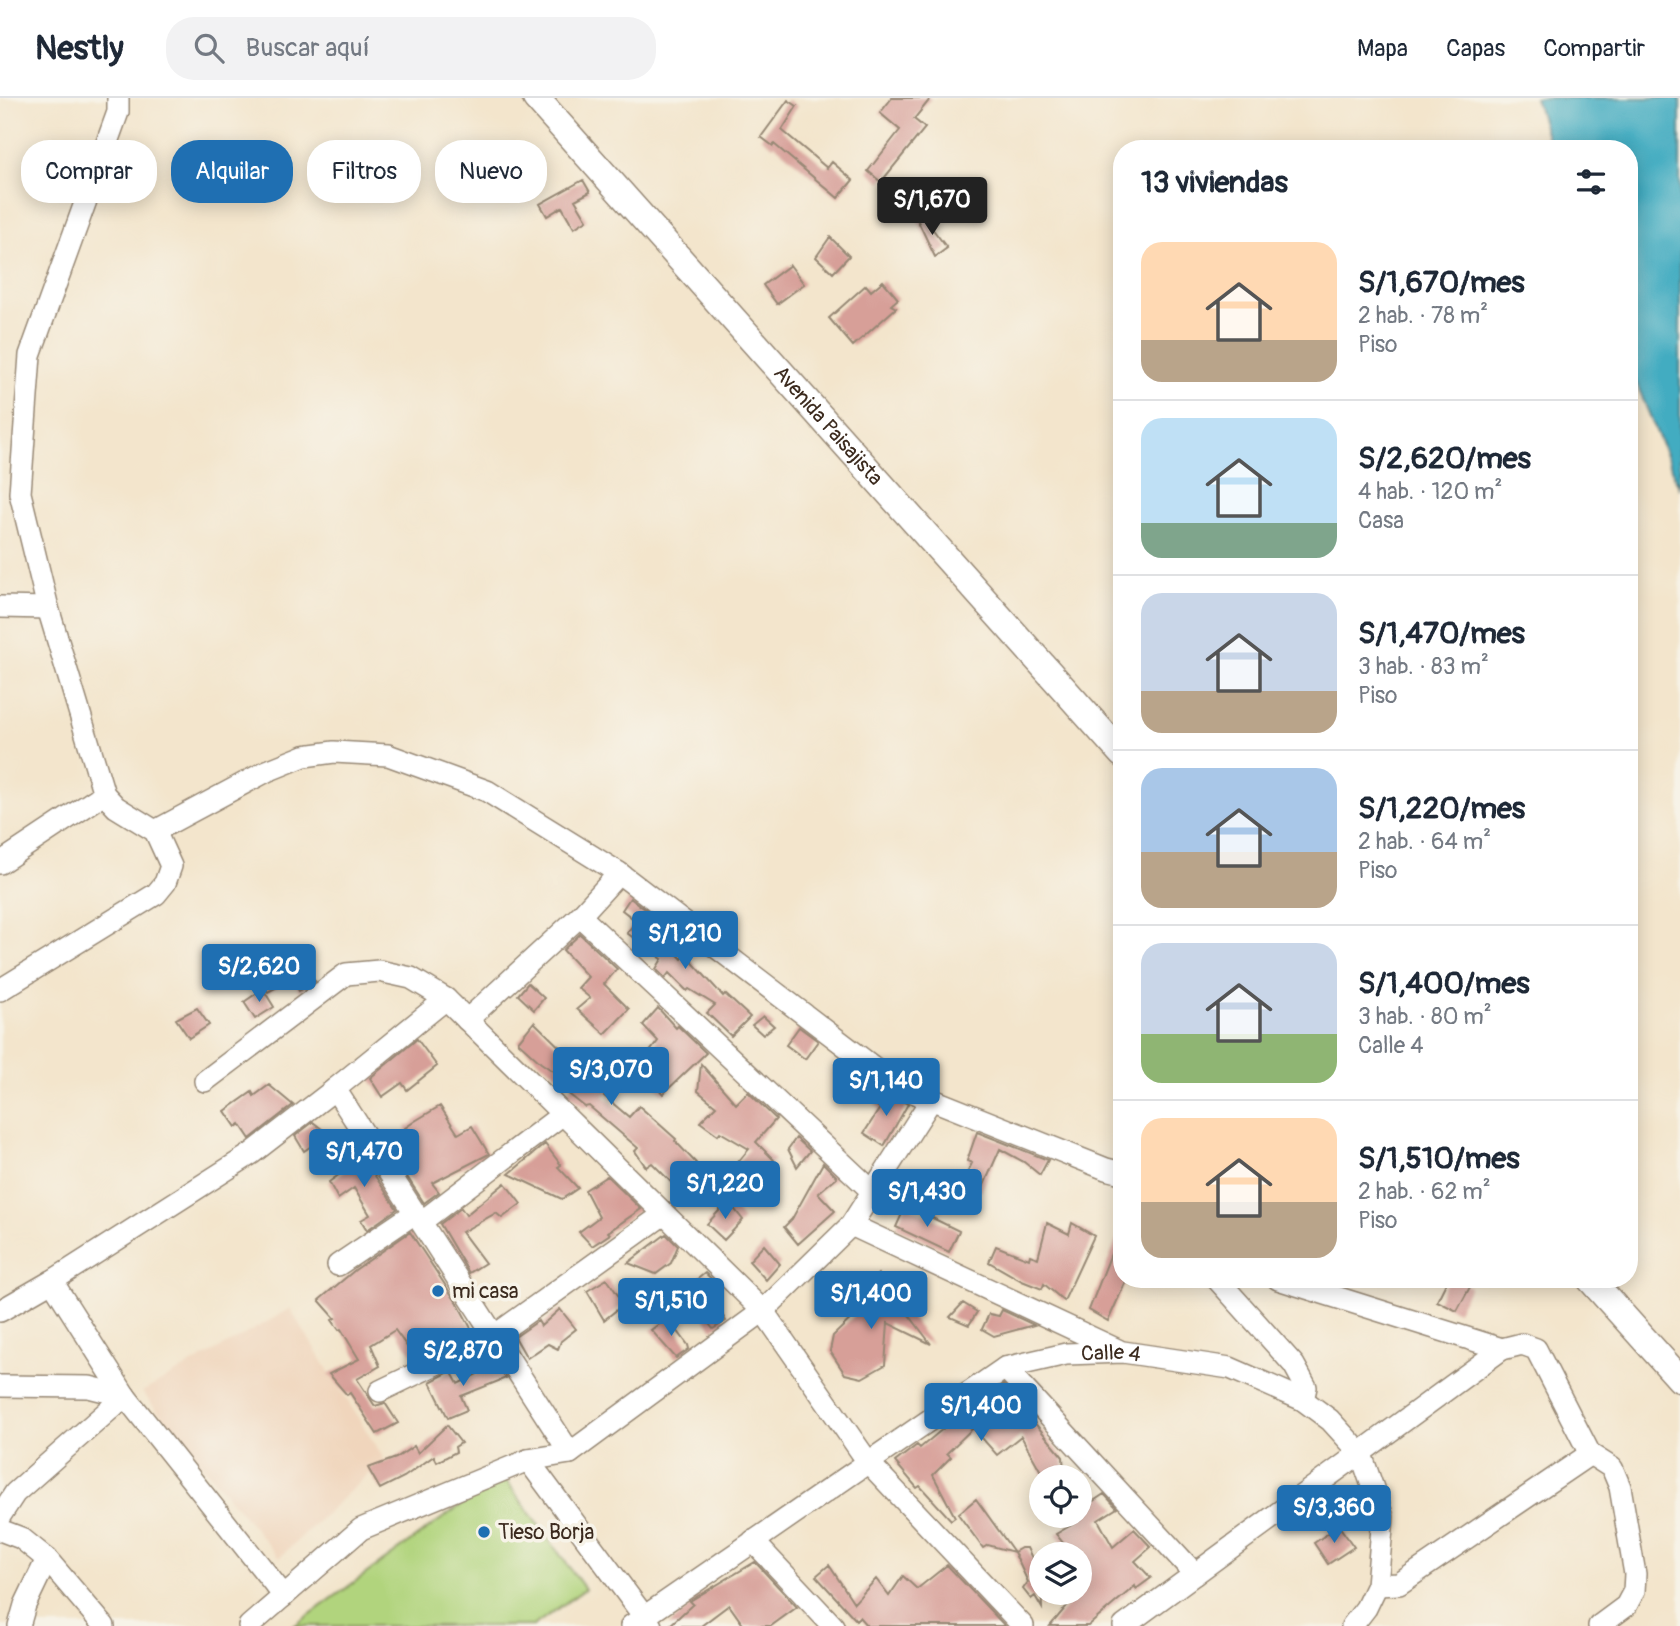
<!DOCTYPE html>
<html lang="es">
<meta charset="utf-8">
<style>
:root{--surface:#fff;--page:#f2f2f3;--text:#1f2937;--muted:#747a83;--line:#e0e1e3;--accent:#1f6fb2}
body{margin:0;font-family:Pangolin,sans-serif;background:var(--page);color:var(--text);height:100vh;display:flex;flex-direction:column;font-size:26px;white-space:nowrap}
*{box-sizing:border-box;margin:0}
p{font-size:23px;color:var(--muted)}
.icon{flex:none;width:38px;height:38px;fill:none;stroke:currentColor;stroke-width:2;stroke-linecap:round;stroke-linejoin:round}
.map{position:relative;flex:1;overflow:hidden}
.drawer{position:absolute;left:1113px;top:42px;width:525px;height:1148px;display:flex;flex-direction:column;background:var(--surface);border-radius:28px;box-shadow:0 4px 18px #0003}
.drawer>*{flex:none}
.hud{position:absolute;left:21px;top:42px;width:665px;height:63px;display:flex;gap:14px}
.fabs{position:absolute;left:1029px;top:1367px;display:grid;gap:14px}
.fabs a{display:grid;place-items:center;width:63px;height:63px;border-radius:50%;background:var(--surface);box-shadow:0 4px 18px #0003;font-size:35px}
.price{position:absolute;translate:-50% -60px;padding:0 16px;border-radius:7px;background:var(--accent);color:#fff;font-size:23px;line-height:46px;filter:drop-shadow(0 2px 4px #0008)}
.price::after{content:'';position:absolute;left:50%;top:42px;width:21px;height:16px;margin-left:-10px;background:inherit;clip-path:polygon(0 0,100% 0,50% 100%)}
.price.active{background:#222;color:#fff}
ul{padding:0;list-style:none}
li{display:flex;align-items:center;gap:21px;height:175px;padding:0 28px}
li+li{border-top:2px solid var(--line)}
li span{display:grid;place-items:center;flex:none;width:196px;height:140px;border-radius:21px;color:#555}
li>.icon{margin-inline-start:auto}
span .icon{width:84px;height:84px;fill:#fffc;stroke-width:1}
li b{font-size:30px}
h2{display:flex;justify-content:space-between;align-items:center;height:84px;padding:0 28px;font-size:30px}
.chip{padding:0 24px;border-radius:28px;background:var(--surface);box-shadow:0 4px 18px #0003;font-size:24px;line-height:63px}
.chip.active{background:var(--accent);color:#fff}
header{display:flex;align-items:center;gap:42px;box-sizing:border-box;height:98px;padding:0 35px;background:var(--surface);border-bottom:2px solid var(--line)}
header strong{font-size:33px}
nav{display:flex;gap:38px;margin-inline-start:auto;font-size:24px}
.search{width:490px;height:63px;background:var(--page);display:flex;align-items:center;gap:18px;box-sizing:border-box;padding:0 24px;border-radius:28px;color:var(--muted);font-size:26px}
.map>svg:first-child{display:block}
</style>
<header>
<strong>Nestly</strong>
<div class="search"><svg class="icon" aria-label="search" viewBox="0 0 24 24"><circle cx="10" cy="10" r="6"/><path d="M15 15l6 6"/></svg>Buscar aquí</div>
<nav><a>Mapa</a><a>Capas</a><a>Compartir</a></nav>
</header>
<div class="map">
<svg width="1680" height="1528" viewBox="0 0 1680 1528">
<rect width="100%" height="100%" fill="#f7f3e8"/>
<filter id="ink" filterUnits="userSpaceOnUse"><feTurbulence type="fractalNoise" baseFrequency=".0143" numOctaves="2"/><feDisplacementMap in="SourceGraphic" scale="14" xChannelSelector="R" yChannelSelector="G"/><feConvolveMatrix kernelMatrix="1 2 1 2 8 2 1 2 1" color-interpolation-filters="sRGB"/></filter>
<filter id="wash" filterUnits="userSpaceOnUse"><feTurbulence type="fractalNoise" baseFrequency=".00686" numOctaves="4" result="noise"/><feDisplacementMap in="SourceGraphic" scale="28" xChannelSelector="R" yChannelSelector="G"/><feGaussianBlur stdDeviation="1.57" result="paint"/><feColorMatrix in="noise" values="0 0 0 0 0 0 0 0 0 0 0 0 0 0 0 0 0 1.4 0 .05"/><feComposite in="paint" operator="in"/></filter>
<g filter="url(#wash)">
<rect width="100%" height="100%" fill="#f3e5cc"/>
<path fill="#f0d5bc" d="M290 1211 384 1361 279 1460 142 1294Z"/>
<path fill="#b1d47d" stroke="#767f4e" stroke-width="2" d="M502 1377 585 1491 533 1528H294Z"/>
<path fill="#42acc1" stroke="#3e6b70" stroke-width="2" d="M1535 0H1680V391L1629 267V51H1551Z"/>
<g id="blocks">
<path fill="#d79f98" d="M892 0H931L914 21 925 30 881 84 868 73 900 32 880 15Z
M788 2 797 8 782 32 783 33 827 70 832 64 853 82 838 100 774 46 773 48 761 39Z
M583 82 590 94 575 102 587 122 574 130 562 109 547 118 540 106Z
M900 85 932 109 915 117Z
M922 117 947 150 935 159 917 121Z
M830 139 849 158 833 175 816 159Z
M790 167 804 186 777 206 763 187Z
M883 183 898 201 891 207 896 210 853 248 829 220 866 187 871 193Z
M630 800 649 814 644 820 682 861 686 857 723 898 725 896 750 919 731 938 707 915 715 907 689 891 687 893 669 875 665 880 656 871 662 861 627 835 636 823 622 812Z
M580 836 617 871 604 886 629 911 605 936 577 911 590 900 578 890 588 879 563 852Z
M281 857 292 881 268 894 255 877Z
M300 869 315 883 299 893 291 876Z
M528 885 544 900 534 912 518 897Z
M263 891 274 909 255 921 244 904Z
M197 910 209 927 189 940 176 921Z
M658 910 676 930 678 928 706 955 663 996 639 968 658 943 643 927Z
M763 918 774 928 763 937 752 927Z
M534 924 587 976 596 967 617 984 604 998 629 1019 639 1008 676 1041 675 1043 696 1065 674 1087 652 1065 646 1069 635 1053 638 1050 589 1008 585 1009 566 994 574 987 541 965 518 944Z
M799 929 818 943 805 961 786 947Z
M417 941 437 968 407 992 402 985 382 999 370 980Z
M701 966 736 1006 748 994 776 1021 756 1044 774 1062 726 1105 720 1099 742 1072 735 1068 749 1051 720 1034 718 1037 700 1024 716 1008 698 993Z
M269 987 293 1007 250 1041 240 1026 236 1029 225 1013 252 994 254 998Z
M883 993 908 1006 884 1048 864 1035 880 1010 875 1007Z
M440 1008 458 1036 472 1028 489 1056 432 1085 439 1094 424 1105 386 1046 407 1033 405 1030 415 1023Z
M313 1024 328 1036 304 1053 295 1038Z
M977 1034 1048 1062 1040 1077 1024 1064 1000 1051 981 1094 962 1086 972 1065 967 1063Z
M796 1040 810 1053 797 1069 788 1051Z
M545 1046 561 1067 558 1069 578 1090 562 1101 509 1076Z
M357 1051 397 1111 367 1132 361 1122 370 1117 354 1090 338 1101 329 1084 347 1071 341 1061Z
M823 1065 837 1079 818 1095 835 1113 798 1146 784 1129 792 1121Z
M607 1078 641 1111 608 1134 610 1136 592 1148 579 1134 599 1119 585 1092Z
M505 1085 521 1106 502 1120 496 1115 462 1134 485 1165 469 1175 440 1126 461 1110 466 1117Z
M728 1103 743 1122 724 1142 707 1126Z
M906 1107 959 1133 949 1154 896 1129Z
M1047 1125 1069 1136 1072 1125 1094 1138 1064 1203 1044 1186 1042 1191 1022 1183 989 1164 996 1148 1029 1161 1030 1157 1038 1160Z
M1121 1130 1122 1181H1127L1108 1223 1089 1212Z
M410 1134 459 1208 472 1232 416 1261 395 1232 371 1247 380 1268 357 1281 375 1308 385 1305 398 1325 377 1336 350 1295 347 1297 329 1276 359 1261 341 1231 339 1232 332 1222 335 1220 319 1202 355 1172Z
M666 1136 678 1148 671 1165 656 1176 628 1165Z
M764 1147 780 1166 766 1182 749 1163Z
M705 1175 718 1187 708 1194 726 1223 713 1231 686 1196 691 1193 685 1191Z
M878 1176 931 1246 888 1225 885 1267 862 1280 845 1276 830 1253 833 1238 860 1212 853 1200 865 1191Z
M607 1181 624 1206 604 1222 587 1193Z
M1448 1181H1455L1470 1189 1457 1213 1437 1203Z
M963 1205 977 1214 969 1227 950 1219Z
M560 1211 576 1231 561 1243 558 1251 548 1246 527 1260 515 1239 538 1223 541 1228Z
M1002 1212 1034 1227 994 1238 982 1231 989 1216 999 1218Z
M668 1220 688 1247 689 1251 676 1260 651 1232Z
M496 1265 506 1280 461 1298 467 1312 448 1320 430 1284 451 1273 458 1286 477 1276 479 1271Z
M1003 1287 1063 1359 1064 1374 1060 1379H1044L1021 1338 997 1357 973 1330 947 1355 951 1359 933 1377 955 1419 951 1422 920 1388 917 1390 895 1364 917 1347 920 1350 956 1320Z
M447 1327 461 1345 455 1349 456 1354 437 1364 434 1358 404 1379 380 1391 368 1370 396 1360 414 1348 418 1355Z
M1104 1396 1117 1410 1098 1422 1113 1449 1134 1431 1151 1449 1135 1463 1151 1480 1136 1491 1135 1488 1088 1528H1050L1067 1508 1058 1494H1080V1456H1072L1056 1436 1080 1422V1412Z
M976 1401 1014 1454 1021 1450H1027L1037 1470 1041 1465 1042 1510 1035 1498 1031 1501 1023 1491 1028 1484 1014 1454 988 1447 983 1450 958 1416Z
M1339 1428 1354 1449 1328 1466 1314 1445Z
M755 1464 797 1509 771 1528H744L729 1507 701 1528H669L693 1506 690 1503Z
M829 1467 854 1505 876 1481 889 1498 903 1478 917 1491 947 1467 1005 1528H867L859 1519 856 1522 816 1478Z"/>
</g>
</g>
<g filter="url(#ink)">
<use href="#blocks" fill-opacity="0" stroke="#978875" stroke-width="2"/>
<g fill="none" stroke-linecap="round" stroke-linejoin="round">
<defs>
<g id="minor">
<path d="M0 509 48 510"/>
<path d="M155 733 267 673 304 658 334 654 388 657 487 693 619 775 898 988 1106 1071 1122 1075"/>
<path d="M0 765 104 696"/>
<path d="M580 818 873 1094"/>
<path d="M0 892 156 796 165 785 171 768 155 733 116 709 104 696 48 510 20 395 30 257 118 14V0"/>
<path d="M446 901 335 991 570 1355"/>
<path d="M467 922 580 818 619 775"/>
<path d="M205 983 346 876 379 873 411 880 446 901 763 1213 868 1364 1023 1528"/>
<path d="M421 1124 563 1016"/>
<path d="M851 1127 1118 1252"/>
<path d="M338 1167 415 1115"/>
<path d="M1217 1181 1294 1267 1306 1289 1303 1302"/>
<path d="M1278 1181 1502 1251"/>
<path d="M52 1183 125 1298 284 1498"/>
<path d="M0 1213 52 1183 251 1056 335 991"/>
<path d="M1005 1270 1195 1476"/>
<path d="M0 1288 89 1289 125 1298"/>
<path d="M380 1293 494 1238 664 1116"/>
<path d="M528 1362 651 1528"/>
<path d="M0 1418 15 1395 125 1298"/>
<path d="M0 1432 21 1440 47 1461 104 1528"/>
<path d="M753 1443 833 1528"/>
<path d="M1377 1487 1399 1486 1590 1356"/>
<path d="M19 1528 25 1507 47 1461"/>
<path d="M249 1528 361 1431 528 1362 570 1355 763 1213 851 1127 931 1002"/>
<path id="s1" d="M631 1528 1005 1270 1066 1256 1123 1254 1230 1270 1303 1302 1330 1322 1361 1356 1383 1419 1377 1487 1366 1510 1352 1528"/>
<path d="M1124 1528 1502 1251 1522 1246 1536 1251 1590 1356 1612 1370 1620 1389 1635 1476 1634 1493 1626 1508 1599 1528"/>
</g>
<g id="major">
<path id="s2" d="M536 0 1122 656"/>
<path d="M1590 1181 1680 1281"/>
</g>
</defs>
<use href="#minor" stroke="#978875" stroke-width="24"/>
<use href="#major" stroke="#978875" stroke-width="29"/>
<use href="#minor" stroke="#fff" stroke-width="21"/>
<use href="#major" stroke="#fff" stroke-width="26"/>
</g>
</g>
<g fill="#1f6fb2" stroke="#f7f3e8" stroke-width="2.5">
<circle cx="438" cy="1193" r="7"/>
<circle cx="484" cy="1434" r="7"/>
</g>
<g text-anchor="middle" stroke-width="7" stroke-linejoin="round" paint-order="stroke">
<g font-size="21" fill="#3b2a1e" stroke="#f7f3e8">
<text dy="7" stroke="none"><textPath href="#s2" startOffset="439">Avenida Paisajista</textPath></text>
<text dy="7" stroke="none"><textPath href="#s1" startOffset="562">Calle 4</textPath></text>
</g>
<g font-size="21" fill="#3b2a1e" stroke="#f7f3e8" text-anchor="start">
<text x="452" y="1200">mi casa</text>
<text x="498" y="1441">Tieso Borja</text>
</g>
</g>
</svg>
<div class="fabs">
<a><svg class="icon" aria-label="locate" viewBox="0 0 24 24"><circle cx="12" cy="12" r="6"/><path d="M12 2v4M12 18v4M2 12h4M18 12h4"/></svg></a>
<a><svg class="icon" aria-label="layers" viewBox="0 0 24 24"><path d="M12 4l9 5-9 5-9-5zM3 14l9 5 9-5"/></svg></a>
</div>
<b class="price active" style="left:932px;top:139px">S/1,670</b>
<b class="price" style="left:685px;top:873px">S/1,210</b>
<b class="price" style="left:259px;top:906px">S/2,620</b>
<b class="price" style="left:611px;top:1009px">S/3,070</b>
<b class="price" style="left:886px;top:1020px">S/1,140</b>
<b class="price" style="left:364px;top:1091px">S/1,470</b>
<b class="price" style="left:725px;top:1123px">S/1,220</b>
<b class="price" style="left:927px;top:1131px">S/1,430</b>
<b class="price" style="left:871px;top:1233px">S/1,400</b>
<b class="price" style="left:671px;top:1240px">S/1,510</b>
<b class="price" style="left:463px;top:1290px">S/2,870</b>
<b class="price" style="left:981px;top:1345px">S/1,400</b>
<b class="price" style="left:1334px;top:1447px">S/3,360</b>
<div class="hud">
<a class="chip">Comprar</a>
<a class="chip active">Alquilar</a>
<a class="chip">Filtros</a>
<a class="chip">Nuevo</a>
</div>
<section class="drawer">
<h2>13 viviendas<svg class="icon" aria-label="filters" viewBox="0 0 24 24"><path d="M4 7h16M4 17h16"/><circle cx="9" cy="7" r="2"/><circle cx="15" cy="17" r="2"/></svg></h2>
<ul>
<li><span style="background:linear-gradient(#ffd9b3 70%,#b9a48a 0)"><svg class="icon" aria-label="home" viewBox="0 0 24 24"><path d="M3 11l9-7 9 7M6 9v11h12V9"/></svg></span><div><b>S/1,670/mes</b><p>2 hab. · 78 m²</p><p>Piso</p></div></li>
<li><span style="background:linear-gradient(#bfe0f5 75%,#7fa58c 0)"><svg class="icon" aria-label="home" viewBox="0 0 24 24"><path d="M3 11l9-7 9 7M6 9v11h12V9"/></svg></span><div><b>S/2,620/mes</b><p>4 hab. · 120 m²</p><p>Casa</p></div></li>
<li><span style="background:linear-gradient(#c9d6e8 70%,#b9a48a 0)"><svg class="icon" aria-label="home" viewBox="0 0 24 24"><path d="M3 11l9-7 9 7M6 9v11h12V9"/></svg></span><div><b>S/1,470/mes</b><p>3 hab. · 83 m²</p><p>Piso</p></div></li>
<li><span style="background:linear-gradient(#a9c7e8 60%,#b9a48a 0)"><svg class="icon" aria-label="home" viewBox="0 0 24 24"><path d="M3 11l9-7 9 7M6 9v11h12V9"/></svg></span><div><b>S/1,220/mes</b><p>2 hab. · 64 m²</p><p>Piso</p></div></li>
<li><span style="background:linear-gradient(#c9d6e8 65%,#8fb573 0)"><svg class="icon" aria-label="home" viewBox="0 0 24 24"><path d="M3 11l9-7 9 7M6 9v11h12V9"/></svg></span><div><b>S/1,400/mes</b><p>3 hab. · 80 m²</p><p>Calle 4</p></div></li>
<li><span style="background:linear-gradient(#ffd9b3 60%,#b9a48a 0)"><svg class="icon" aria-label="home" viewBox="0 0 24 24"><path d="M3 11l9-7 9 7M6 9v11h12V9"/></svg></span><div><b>S/1,510/mes</b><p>2 hab. · 62 m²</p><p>Piso</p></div></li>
</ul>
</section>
</div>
